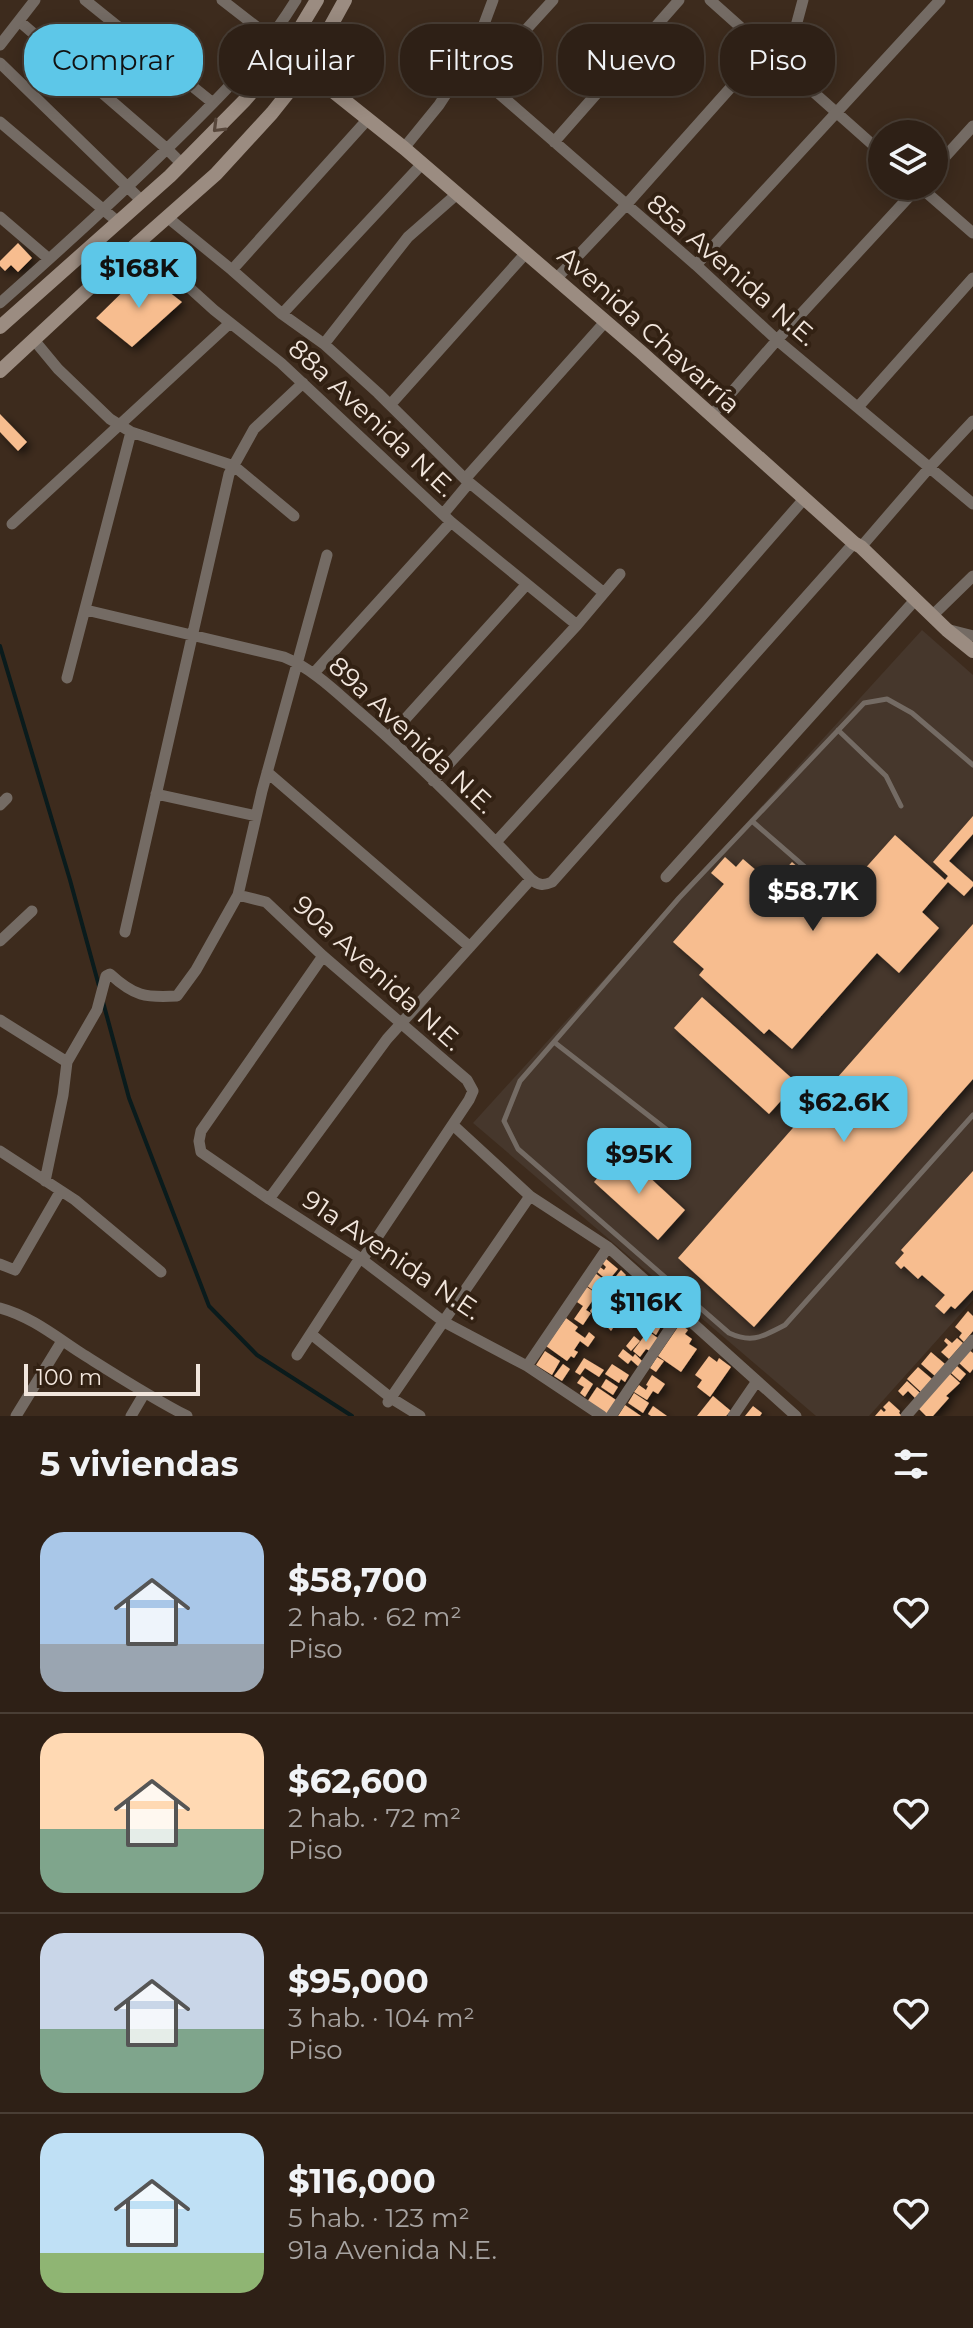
<!DOCTYPE html>
<html lang="es">
<meta charset="utf-8">
<style>
:root{--surface:#2e2016;--page:#36281f;--text:#f1f3f6;--muted:#a7a3a1;--line:#493e35;--accent:#5dc7e8}
body{margin:0;font-family:Montserrat,sans-serif;background:var(--page);color:var(--text);height:100vh;display:flex;flex-direction:column;font-size:30px;white-space:nowrap}
*{box-sizing:border-box;margin:0}
p{font-size:26px;color:var(--muted)}
.icon{flex:none;width:44px;height:44px;fill:none;stroke:currentColor;stroke-width:2;stroke-linecap:round;stroke-linejoin:round}
.map{position:relative;height:1416px;overflow:hidden}
.details{display:flex;flex-direction:column;background:var(--surface);flex:1}
.details>*{flex:none}
.guide{position:absolute;left:24px;top:24px;width:926px;height:72px;display:flex;gap:16px}
.fabs{position:absolute;left:868px;top:120px;display:grid;gap:16px}
.fabs a{display:grid;place-items:center;width:80px;height:80px;border-radius:50%;background:var(--surface);box-shadow:0 4px 20px #0003,0 0 0 2px var(--line);font-size:40px}
.scale{position:absolute;left:24px;bottom:20px;width:176px;box-sizing:border-box;padding-left:8px;border:4px solid #f2e6dd;border-top:0;font-size:22px;line-height:28px;white-space:nowrap;color:#f2e6dd;-webkit-text-stroke:6px #322113;paint-order:stroke}
.price{position:absolute;translate:-50% -68px;padding:0 18px;border-radius:16px;background:var(--accent);color:#111;font-size:26px;line-height:52px;filter:drop-shadow(0 2px 4px #0008)}
.price::after{content:'';position:absolute;left:50%;top:48px;width:24px;height:18px;margin-left:-12px;background:inherit;clip-path:polygon(0 0,100% 0,50% 100%)}
.price.on{background:#222;color:#fff}
ul{padding:0;list-style:none}
li{display:flex;align-items:center;gap:24px;height:200px;padding:0 40px}
li+li{border-top:2px solid var(--line)}
li span{display:grid;place-items:center;flex:none;width:224px;height:160px;border-radius:24px;color:#555}
li>.icon{margin-inline-start:auto}
span .icon{width:96px;height:96px;fill:#fffc;stroke-width:1}
li b{font-size:34px}
h2{display:flex;justify-content:space-between;align-items:center;height:96px;padding:0 40px;font-size:34px}
.chip{padding:0 28px;border-radius:32px;background:var(--surface);box-shadow:0 4px 20px #0003,0 0 0 2px var(--line);font-size:28px;line-height:72px}
.chip.on{background:var(--accent);color:#111}
.map>svg:first-child{display:block}
</style>
<div class="map">
<svg width="973" height="1416" viewBox="0 0 973 1416">
<defs>
<filter id="shadow"><feDropShadow dx="4" dy="4" stdDeviation="4" flood-color="#0009"/></filter>
</defs>
<rect width="100%" height="100%" fill="#3d2b1d"/>
<path fill="#46372c" d="M922 630 973 675V1300L869 1416H816L473 1123Z"/>
<g fill="none" stroke-linecap="round" stroke-linejoin="round">
<path stroke="#0a1b1c" stroke-width="4" d="M0 646 70 880 99 986
M103 1002 129 1098 209 1306 257 1355 352 1416"/>
</g>
<path fill="#f7bd8f" filter="url(#shadow)" d="M18 243 32 258 18 272 11 265 5 271 0 266V261Z
M143 272 182 302 132 347 96 318Z
M0 414 27 442 18 451 0 432Z
M973 816V834L949 861 973 882V886L964 896 948 882 922 912 939 928 899 973 877 953 792 1049 769 1029 764 1034 699 975 704 969 673 942 724 884 711 873 725 857 736 867 743 859 772 884 792 862 836 901 895 835 945 880 948 876 933 862Z
M973 924V1079L754 1327 678 1258Z
M702 997 797 1083 769 1114 674 1028Z
M621 1151 685 1210 658 1240 594 1182Z
M973 1171V1290L955 1309 951 1306 944 1314 935 1306 945 1295 922 1275 918 1279 904 1266 901 1269 895 1263 904 1253 901 1250Z
M605 1258 618 1269 608 1281 596 1271 600 1267 604 1270 606 1267 602 1263Z
M621 1270 626 1275 622 1280 628 1285 616 1300 604 1291Z
M595 1273 607 1282 598 1294 586 1285Z
M631 1283 641 1291 620 1318 610 1311Z
M584 1285 597 1294 586 1310 591 1313 583 1325 574 1319 583 1306 577 1302Z
M603 1294 606 1297 593 1314 590 1311Z
M640 1295 648 1302 652 1297 655 1299 635 1323 625 1314Z
M603 1304 608 1308 600 1319 595 1314Z
M649 1310 656 1318 645 1330 637 1323Z
M968 1311 973 1316V1331L964 1342 959 1337 962 1333 955 1327Z
M566 1318 578 1327 575 1331 585 1338 589 1332 595 1337 588 1347 580 1341 574 1350 578 1352 574 1358 571 1356 567 1361 546 1346Z
M605 1318 615 1325 611 1331 603 1322Z
M657 1319 663 1323 656 1335 649 1330Z
M680 1324 688 1330 685 1334 692 1339 689 1344 697 1349 681 1372 658 1356Z
M648 1331 659 1339 650 1351 646 1349 640 1357 633 1351Z
M634 1336 640 1341 631 1351 626 1346Z
M946 1338 952 1343 957 1338 963 1343 949 1359 941 1352 948 1345 944 1341Z
M623 1349 633 1357 635 1354 643 1362 639 1367 631 1360 628 1364 618 1356Z
M969 1350 973 1353V1369L970 1373 959 1363Z
M545 1351 560 1361 552 1375 536 1365Z
M931 1352 945 1364 935 1376 921 1364Z
M709 1356 717 1362 719 1358 731 1367 710 1397 697 1387 702 1380 695 1375Z
M657 1357 664 1361 656 1372 650 1368Z
M584 1358 604 1370 599 1377 585 1368 580 1375 575 1372Z
M563 1364 570 1369 562 1381 554 1376Z
M612 1364 629 1375 625 1382 621 1379 619 1383 605 1374Z
M957 1366 966 1374 960 1381 951 1373Z
M918 1367 932 1379 921 1392 907 1379Z
M949 1373 960 1383 946 1396 949 1398 933 1416H926L918 1408Z
M652 1375 665 1384 658 1394 653 1391 647 1400 634 1392 639 1385 646 1390 648 1386 646 1385Z
M582 1376 593 1384 585 1397 580 1393 584 1387 577 1383Z
M606 1379 618 1387 613 1395 601 1387Z
M907 1381 920 1393 915 1398 908 1391 903 1396 898 1391Z
M597 1387 616 1400 607 1414 587 1402Z
M634 1393 649 1403 643 1413 628 1403Z
M713 1396 731 1411 726 1416H697Z
M889 1401 900 1411 899 1413 902 1416H875L881 1409 884 1412 886 1410 883 1407Z
M625 1405 641 1416H618Z
M653 1406 667 1416H651L648 1414Z
M753 1406 762 1413 760 1416H745Z"/>
<g fill="none" stroke-linecap="round" stroke-linejoin="round">
<path stroke="#746b64" stroke-width="5" d="M838 730 886 776 901 806
M973 765 912 713 887 699 864 703 679 898 520 1081 504 1121 518 1149 729 1333C753 1344 763 1336 785 1325L973 1115
M752 821 814 875
M554 1042 680 1140"/>
<path stroke="#746b64" stroke-width="11" d="M85 0 213 103
M222 0 271 38
M710 0 882 153
M19 21 167 149 182 164
M0 45 35 0
M0 63 142 201
M465 64 696 265 777 340 973 504
M785 67 803 0
M481 79 553 0
M0 122 118 222
M554 142 679 0
M404 148 439 105 474 51 493 0
M934 169 973 126
M0 217 49 259
M167 217 232 270 282 314 324 344 378 393 465 479 604 593
M139 242 214 310 281 363 451 522 577 625
M696 265 940 0
M232 270 368 119
M556 279 626 205 766 48
M0 303C60 250 119 196 176 140 221 96 263 54 296 0
M282 314 422 164
M34 340 58 369 110 419 131 432 234 466 294 516
M324 344 408 237 457 194
M390 405 526 253
M858 407 973 278
M711 416 777 340 919 186 973 233
M465 479 605 322
M444 513 469 483
M12 524 230 323
M861 547 930 467 973 421
M86 610 284 657C313 669 335 691 358 711 419 763 476 821 531 879 538 885 543 886 552 882L854 543
M933 615 973 576
M950 630 973 636
M314 673 451 522
M67 678 131 432
M389 737 527 584
M267 772 470 947
M433 781 577 625 620 574
M156 794 256 816
M0 805 7 798
M496 842 701 617 804 499
M666 877 916 599
M238 895 266 902 323 956 467 1080 473 1091 469 1100 362 1260 360 1258 297 1355
M125 932 229 474 254 429 303 383
M0 941 32 911
M323 956 201 1131 199 1141 201 1152 269 1199 360 1258 444 1322 527 1366 602 1416
M0 1020 67 1062
M453 1125 530 1196 608 1247 796 1416
M0 1151 75 1200 161 1272
M45 1181 63 1095 67 1062 97 1010 106 976 110 974C134 996 145 998 177 996L196 970 238 895 262 791 327 555
M269 1199 387 1039 531 879
M0 1264 15 1270 60 1192
M0 1308C30 1316 55 1336 81 1353 116 1375 150 1397 187 1416
M311 1334 391 1398 420 1416
M527 1366 608 1247
M388 1402 530 1196
M16 1416 62 1341
M131 1416 144 1394
M611 1416 681 1312
M733 1416 757 1381
M906 1416 973 1340"/>
<path stroke="#9b8c81" stroke-width="14" d="M285 53 404 148 641 352 854 543 861 547 947 630 973 651
M0 327 170 176 245 100 285 53 317 0
M0 371 139 242 216 174 272 113 307 69 345 0"/>
</g>
<defs><path id="oneway-chevron" d="M-2-3.5L2.5 0L-2 3.5" fill="none" stroke-width="1.6" stroke-linecap="round" stroke-linejoin="round" transform="scale(2)"/></defs>
<use stroke="#57463a" href="#oneway-chevron" transform="translate(218 127) rotate(135)"/>
<g text-anchor="middle" stroke-width="8" stroke-linejoin="round" paint-order="stroke">
<g font-size="26" fill="#f2e6dd" stroke="#322113">
<text transform="translate(732 270) rotate(41)" y="9">85a Avenida N.E.</text>
<text transform="translate(649 330) rotate(42)" y="9">Avenida Chavarría</text>
<text transform="translate(372 418) rotate(43)" y="9">88a Avenida N.E.</text>
<text transform="translate(412 735) rotate(43)" y="9">89a Avenida N.E.</text>
<text transform="translate(378 973) rotate(42)" y="9">90a Avenida N.E.</text>
<text transform="translate(392 1255) rotate(34)" y="9">91a Avenida N.E.</text>
</g>
</g>
</svg>
<div class="fabs">
<a><svg class="icon" aria-label="layers" viewBox="0 0 24 24"><path d="M12 4l9 5-9 5-9-5zM3 14l9 5 9-5"/></svg></a>
</div>
<div class="scale">100 m</div>
<b class="price" style="left:139px;top:310px">$168K</b>
<b class="price on" style="left:813px;top:933px">$58.7K</b>
<b class="price" style="left:844px;top:1144px">$62.6K</b>
<b class="price" style="left:639px;top:1196px">$95K</b>
<b class="price" style="left:646px;top:1344px">$116K</b>
<div class="guide">
<a class="chip on">Comprar</a>
<a class="chip">Alquilar</a>
<a class="chip">Filtros</a>
<a class="chip">Nuevo</a>
<a class="chip">Piso</a>
</div>
</div>
<section class="details">
<h2>5 viviendas<svg class="icon" aria-label="filters" viewBox="0 0 24 24"><path d="M4 7h16M4 17h16"/><circle cx="9" cy="7" r="2"/><circle cx="15" cy="17" r="2"/></svg></h2>
<ul>
<li><span style="background:linear-gradient(#a9c7e8 70%,#9aa5b1 0)"><svg class="icon" aria-label="home" viewBox="0 0 24 24"><path d="M3 11l9-7 9 7M6 9v11h12V9"/></svg></span><div><b>$58,700</b><p>2 hab. · 62 m²</p><p>Piso</p></div><svg class="icon" aria-label="heart" viewBox="0 0 24 24"><path d="M12 20l-8-8c-3-5 5-10 8-4 3-6 11-1 8 4z"/></svg></li>
<li><span style="background:linear-gradient(#ffd9b3 60%,#7fa58c 0)"><svg class="icon" aria-label="home" viewBox="0 0 24 24"><path d="M3 11l9-7 9 7M6 9v11h12V9"/></svg></span><div><b>$62,600</b><p>2 hab. · 72 m²</p><p>Piso</p></div><svg class="icon" aria-label="heart" viewBox="0 0 24 24"><path d="M12 20l-8-8c-3-5 5-10 8-4 3-6 11-1 8 4z"/></svg></li>
<li><span style="background:linear-gradient(#c9d6e8 60%,#7fa58c 0)"><svg class="icon" aria-label="home" viewBox="0 0 24 24"><path d="M3 11l9-7 9 7M6 9v11h12V9"/></svg></span><div><b>$95,000</b><p>3 hab. · 104 m²</p><p>Piso</p></div><svg class="icon" aria-label="heart" viewBox="0 0 24 24"><path d="M12 20l-8-8c-3-5 5-10 8-4 3-6 11-1 8 4z"/></svg></li>
<li><span style="background:linear-gradient(#bfe0f5 75%,#8fb573 0)"><svg class="icon" aria-label="home" viewBox="0 0 24 24"><path d="M3 11l9-7 9 7M6 9v11h12V9"/></svg></span><div><b>$116,000</b><p>5 hab. · 123 m²</p><p>91a Avenida N.E.</p></div><svg class="icon" aria-label="heart" viewBox="0 0 24 24"><path d="M12 20l-8-8c-3-5 5-10 8-4 3-6 11-1 8 4z"/></svg></li>
</ul>
</section>
